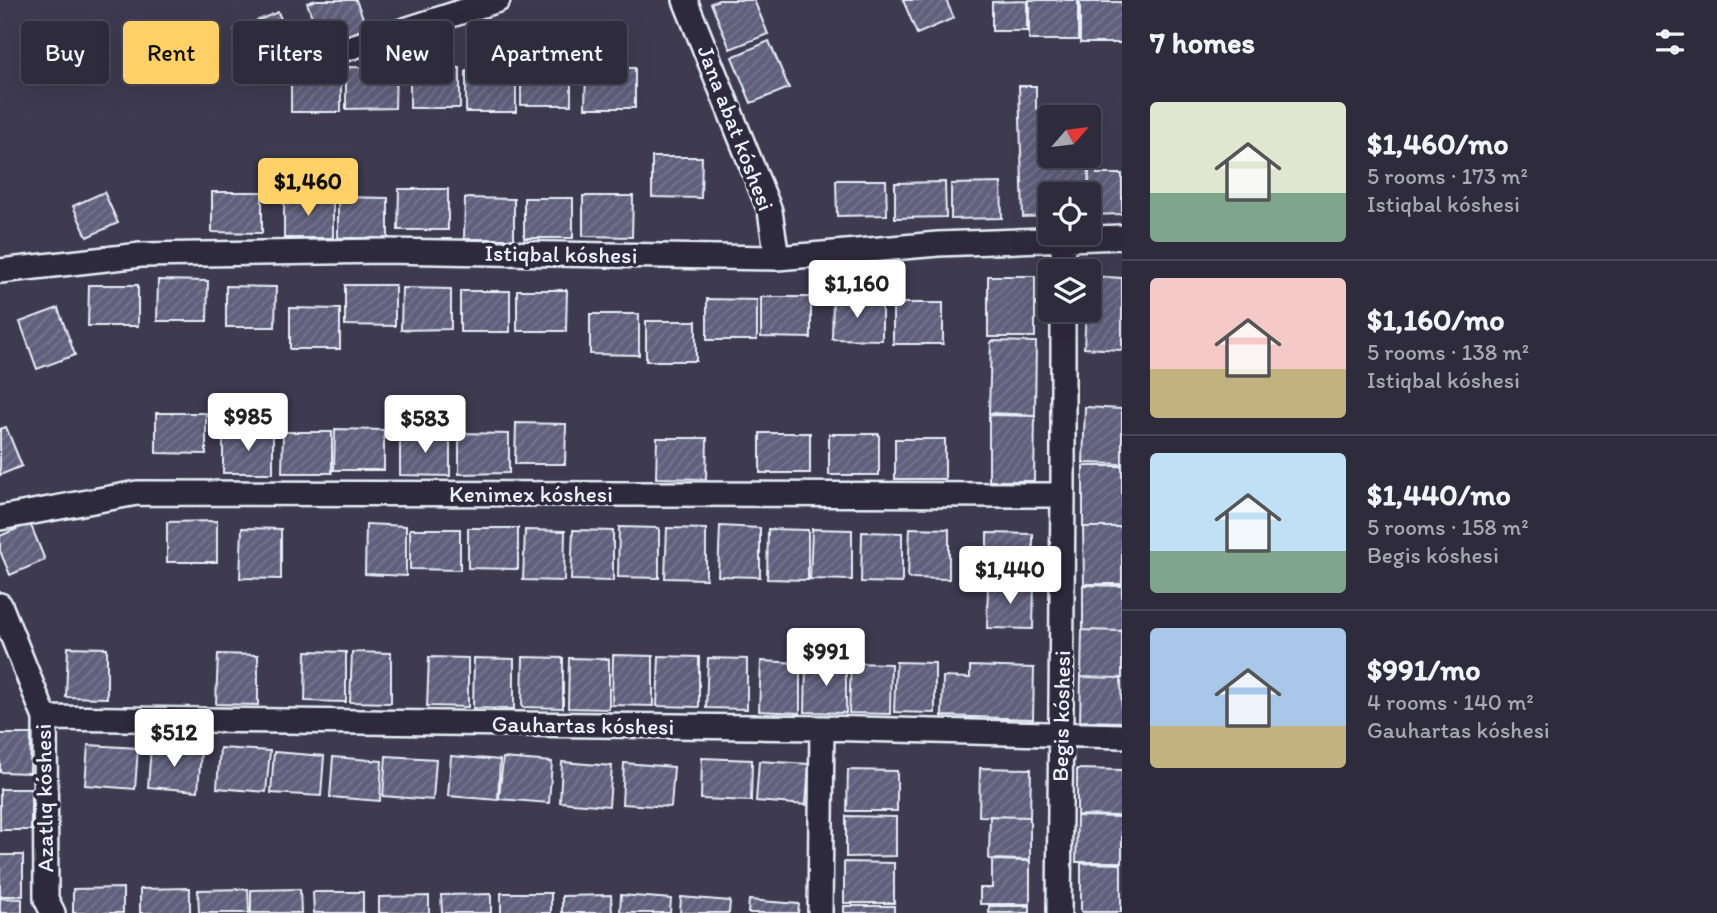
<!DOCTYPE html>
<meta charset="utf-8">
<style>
:root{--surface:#2e2c3c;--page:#363443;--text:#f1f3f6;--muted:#a7a7af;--line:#494856;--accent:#ffd166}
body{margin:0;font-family:Itim,sans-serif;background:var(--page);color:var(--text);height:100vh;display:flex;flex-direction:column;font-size:26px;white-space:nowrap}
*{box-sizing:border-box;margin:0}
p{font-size:23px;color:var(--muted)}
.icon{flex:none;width:38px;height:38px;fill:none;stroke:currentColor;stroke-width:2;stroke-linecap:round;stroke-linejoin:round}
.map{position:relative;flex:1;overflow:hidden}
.side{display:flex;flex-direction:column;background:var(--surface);width:595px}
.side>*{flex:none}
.hud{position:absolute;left:21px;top:21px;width:665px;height:63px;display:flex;gap:14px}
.needle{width:46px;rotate:62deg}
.buttons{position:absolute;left:1038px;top:105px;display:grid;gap:14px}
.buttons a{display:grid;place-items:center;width:63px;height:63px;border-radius:7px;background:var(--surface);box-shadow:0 7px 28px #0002,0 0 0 2px var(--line);font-size:35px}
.price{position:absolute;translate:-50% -60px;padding:0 16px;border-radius:7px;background:#fff;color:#222;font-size:23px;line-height:46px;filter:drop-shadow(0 2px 4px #0008)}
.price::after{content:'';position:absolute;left:50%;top:42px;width:21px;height:16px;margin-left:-10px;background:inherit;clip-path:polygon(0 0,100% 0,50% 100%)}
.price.current{background:var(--accent);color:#111}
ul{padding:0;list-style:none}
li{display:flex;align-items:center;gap:21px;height:175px;padding:0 28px}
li+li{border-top:2px solid var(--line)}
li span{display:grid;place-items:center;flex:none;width:196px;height:140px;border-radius:7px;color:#555}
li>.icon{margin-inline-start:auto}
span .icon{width:84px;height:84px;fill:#fffc;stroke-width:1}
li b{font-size:30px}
h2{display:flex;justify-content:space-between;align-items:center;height:84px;padding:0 28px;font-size:30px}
.tag{padding:0 24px;border-radius:7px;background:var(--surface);box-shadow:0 7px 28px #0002,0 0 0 2px var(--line);font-size:24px;line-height:63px}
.tag.current{background:var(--accent);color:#111}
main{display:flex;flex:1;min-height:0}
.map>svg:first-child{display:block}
</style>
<main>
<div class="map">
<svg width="1122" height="913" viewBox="0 0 1122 913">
<defs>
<pattern id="building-hatch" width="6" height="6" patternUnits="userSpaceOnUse" patternTransform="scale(1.75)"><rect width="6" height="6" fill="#605e7c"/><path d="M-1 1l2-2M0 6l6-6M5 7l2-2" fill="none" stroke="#77768f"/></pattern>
</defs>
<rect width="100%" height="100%" fill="#3e3a50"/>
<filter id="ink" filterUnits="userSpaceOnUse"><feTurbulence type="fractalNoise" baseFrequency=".0143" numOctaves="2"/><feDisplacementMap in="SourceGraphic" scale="14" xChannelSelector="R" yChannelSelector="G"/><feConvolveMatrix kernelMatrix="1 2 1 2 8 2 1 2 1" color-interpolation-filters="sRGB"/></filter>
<g filter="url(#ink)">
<path fill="url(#building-hatch)" stroke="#e8f1f8" stroke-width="2" d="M316 0H356L367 28 322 45 307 3Z
M719 0H754L768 34 730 49 711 3Z
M903 0H946L954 18 917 34Z
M1029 0H1078V40H1029Z
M1027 1V31H992V2Z
M1080 2H1122V43H1080Z
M278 12 295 53 250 71 234 30Z
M769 41 789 88 751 103 732 57Z
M521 65H571V105H521Z
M346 67 396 68 395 108 346 109Z
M410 67 460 68V108H410Z
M586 67 635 68V108H585Z
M291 71H341V112H291Z
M466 71H516V112H466Z
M1019 86H1036V109H1040L1041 163H1076V156H1088L1089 215 1088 194H1050V216L1023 217Z
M1088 133H1096L1097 174H1122V214L1090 215Z
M652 157H702L701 198 652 197Z
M836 180H886L887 215 837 216Z
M945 182 946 217 895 218V183Z
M1001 183 1002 218 951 219V184Z
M399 189H448V230H398Z
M104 192 118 223 87 237 73 206Z
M212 192H262V233L212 232Z
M583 196H633L632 237 583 236Z
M284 197 333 198V238H284Z
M338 197 388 198V238H338Z
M465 198 514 199V239H464Z
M524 198H573V238H524Z
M988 276H1035V337H988Z
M1089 276 1122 278V350L1084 348 1086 310H1088Z
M158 280 208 281 207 321H157Z
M89 285H138V326H88Z
M345 285H395V326L345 325Z
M226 286 276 287 275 327H226Z
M402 288 451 289V329L401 330Z
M517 290H567L566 331H517Z
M460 291H510V332H460Z
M761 297H811V338L761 337Z
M707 299 757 300V340H707Z
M833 299 882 300V340L832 339Z
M893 303H943V344H893Z
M58 308 75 355 37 369 20 322Z
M290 308 340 309V349H290Z
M590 314H639V355L590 354Z
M646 321H696V361H646Z
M991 341 1036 342 1035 415 989 413Z
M1085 407 1122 409V464L1083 463Z
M156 413H206V454L156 453Z
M989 415 1035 416 1034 481H989Z
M516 423 566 424 565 464H515Z
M6 427 22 466 0 475V429Z
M335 429 384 430V470H334Z
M223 432 273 433V473H223Z
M283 432H332V473H282Z
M459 433 509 434V473L459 474Z
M760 433H810V473H760Z
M829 434H879V475H829Z
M400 435H450V476L400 475Z
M657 438H707L706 479 656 478Z
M895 439H945V479H895Z
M1083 466H1122V527H1083Z
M217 521V562H167V522Z
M30 523 45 560 10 575 0 551V536Z
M366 524 406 526V576L365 574Z
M720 526 760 528V577L718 576Z
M619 527 659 528V578L618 577Z
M1083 527H1122V584H1084Z
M242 528 281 529V579L240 578Z
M468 528H518V569L468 568Z
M667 528 706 529V579L665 578Z
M910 528 949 529V579L908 578Z
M410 529H460V570L410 569Z
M768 529 808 530V580L767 579Z
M812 529 852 530V580L810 579Z
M525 530 565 531 564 581 523 580Z
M573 530 613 531V581L571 580Z
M862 532 902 533V583L861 582Z
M987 533 1033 534V580L987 579Z
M988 582 1034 583 1033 629 987 628Z
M1083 585 1122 586V631L1083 630Z
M1082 630 1122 631V678L1081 677Z
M68 647 107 648V698L66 697Z
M306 651 346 652V702L305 701Z
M352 652 391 653V703L350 702Z
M218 654 258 655V705L216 704Z
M613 655 653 656V706L612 705Z
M659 656 699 657V707L657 706Z
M429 657 468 658V707L427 706Z
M523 657 563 658V708L522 707Z
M474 658 514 659V709L473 708Z
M569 658 609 659V709L568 708Z
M708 658 747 659V709L706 708Z
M761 661 800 663V713L759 711Z
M806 662 846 663V713L805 712Z
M896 662 935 663V713L894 712Z
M851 663 891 664 890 714 849 713Z
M970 666 1034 668 1033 719 942 716 943 677 970 678Z
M1081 677 1121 678 1122 722 1080 721Z
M0 734H31L30 773 0 772Z
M88 745 138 748 135 789 85 785Z
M151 747 201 751 198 791 148 787Z
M220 748 270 751 266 792 217 788Z
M274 752 324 756 321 796 271 793Z
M386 756 436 759 433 800 383 796Z
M451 756 500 760 498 800 448 796Z
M333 757 382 761 380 801 330 797Z
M503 758 552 762 549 803 499 799Z
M702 758 752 760 751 801 701 799Z
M759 761 809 764 806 805 756 801Z
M562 762 612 766 609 806 560 802Z
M624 763 674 767 671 807 622 804Z
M980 768 1031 769 1030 817 979 816Z
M1077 769 1122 770V816L1077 815Z
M848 770 897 771V811H847Z
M0 789H31V830H0Z
M846 816 896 817V856L846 857Z
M990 816 1030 817V860L989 859Z
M1077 816 1122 817V862H1076Z
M0 855H23V896H0Z
M992 860 1030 861V904H980V888H992Z
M844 862 894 863V903H844Z
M1081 863 1121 864V912H1081Z
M123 888V913H73V889Z
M190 888V913H140V889Z
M248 889 249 913H199L198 890Z
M300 889 301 913H251V890Z
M313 892H363V913H314Z
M501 893H551V913H501Z
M491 894V913H442L441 895Z
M611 895 612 913H562V896Z
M621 895 671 899 670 913H620Z
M429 896V913H379V897Z
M681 897 730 901 729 913H680Z
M0 898 22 899V913H0Z
M749 900 799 904 798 913H748Z
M844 906H894V913H844Z
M989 906H1030V913H989Z"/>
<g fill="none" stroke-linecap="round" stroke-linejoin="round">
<defs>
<path id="street" d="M685 0 770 211 777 258
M324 56 498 0
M1063 241V271
M0 271 141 255 385 251 777 258 938 244 1122 237
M0 518 137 493 1063 495
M0 605 45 718 46 899 53 913
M45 718 822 728 1122 736
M820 913 822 728
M1059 913 1063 495V310"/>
</defs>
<use href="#street" stroke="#e8f1f8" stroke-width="28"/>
<use href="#street" stroke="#2f2a3d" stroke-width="23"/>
</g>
</g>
<g text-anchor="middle" stroke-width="7" stroke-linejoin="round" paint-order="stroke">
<g font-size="23" fill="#e8f1f8" stroke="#2f2a3d">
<text transform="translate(736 128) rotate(69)" y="8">Jana abat kóshesi</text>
<text transform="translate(561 254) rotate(1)" y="8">Istiqbal kóshesi</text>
<text x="531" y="502">Kenimex kóshesi</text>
<text transform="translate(1061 716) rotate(-89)" y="8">Begis kóshesi</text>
<text transform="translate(583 725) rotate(1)" y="8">Gauhartas kóshesi</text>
<text transform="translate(44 798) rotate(-91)" y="8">Azatlıq kóshesi</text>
</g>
</g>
</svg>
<div class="buttons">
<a><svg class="needle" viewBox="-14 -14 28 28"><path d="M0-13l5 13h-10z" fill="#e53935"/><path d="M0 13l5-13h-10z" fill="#a7a7af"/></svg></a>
<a><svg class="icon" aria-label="locate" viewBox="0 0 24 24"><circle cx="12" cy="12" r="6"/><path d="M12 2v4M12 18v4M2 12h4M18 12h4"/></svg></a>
<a><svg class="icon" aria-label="layers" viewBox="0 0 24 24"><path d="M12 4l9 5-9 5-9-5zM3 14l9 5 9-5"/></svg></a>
</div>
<b class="price current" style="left:308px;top:218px">$1,460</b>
<b class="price" style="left:857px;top:320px">$1,160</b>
<b class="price" style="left:248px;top:453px">$985</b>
<b class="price" style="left:425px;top:455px">$583</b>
<b class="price" style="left:1010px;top:606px">$1,440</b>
<b class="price" style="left:826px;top:688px">$991</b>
<b class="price" style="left:174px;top:769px">$512</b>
<div class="hud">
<a class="tag">Buy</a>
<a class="tag current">Rent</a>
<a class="tag">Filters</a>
<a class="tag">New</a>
<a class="tag">Apartment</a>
</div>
</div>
<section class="side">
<h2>7 homes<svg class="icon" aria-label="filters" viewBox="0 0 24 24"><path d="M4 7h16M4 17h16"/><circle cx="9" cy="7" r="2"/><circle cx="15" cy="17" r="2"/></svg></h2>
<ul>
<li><span style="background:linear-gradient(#dfe7d0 65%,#7fa58c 0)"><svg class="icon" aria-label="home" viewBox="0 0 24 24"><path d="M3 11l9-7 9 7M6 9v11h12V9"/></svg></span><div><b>$1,460/mo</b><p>5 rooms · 173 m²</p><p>Istiqbal kóshesi</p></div></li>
<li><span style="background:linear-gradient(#f6c9c9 65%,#c2b280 0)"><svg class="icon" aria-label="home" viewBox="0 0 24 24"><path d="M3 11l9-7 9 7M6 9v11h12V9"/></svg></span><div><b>$1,160/mo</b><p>5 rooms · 138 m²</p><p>Istiqbal kóshesi</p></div></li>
<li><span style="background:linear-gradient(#bfe0f5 70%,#7fa58c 0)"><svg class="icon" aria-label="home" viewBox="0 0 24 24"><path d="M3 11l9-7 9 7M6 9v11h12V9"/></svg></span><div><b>$1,440/mo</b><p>5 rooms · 158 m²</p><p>Begis kóshesi</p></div></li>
<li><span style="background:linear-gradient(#a9c7e8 70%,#c2b280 0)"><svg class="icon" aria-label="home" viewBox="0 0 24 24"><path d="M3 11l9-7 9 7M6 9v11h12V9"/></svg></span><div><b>$991/mo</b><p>4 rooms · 140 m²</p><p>Gauhartas kóshesi</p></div></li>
</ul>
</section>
</main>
